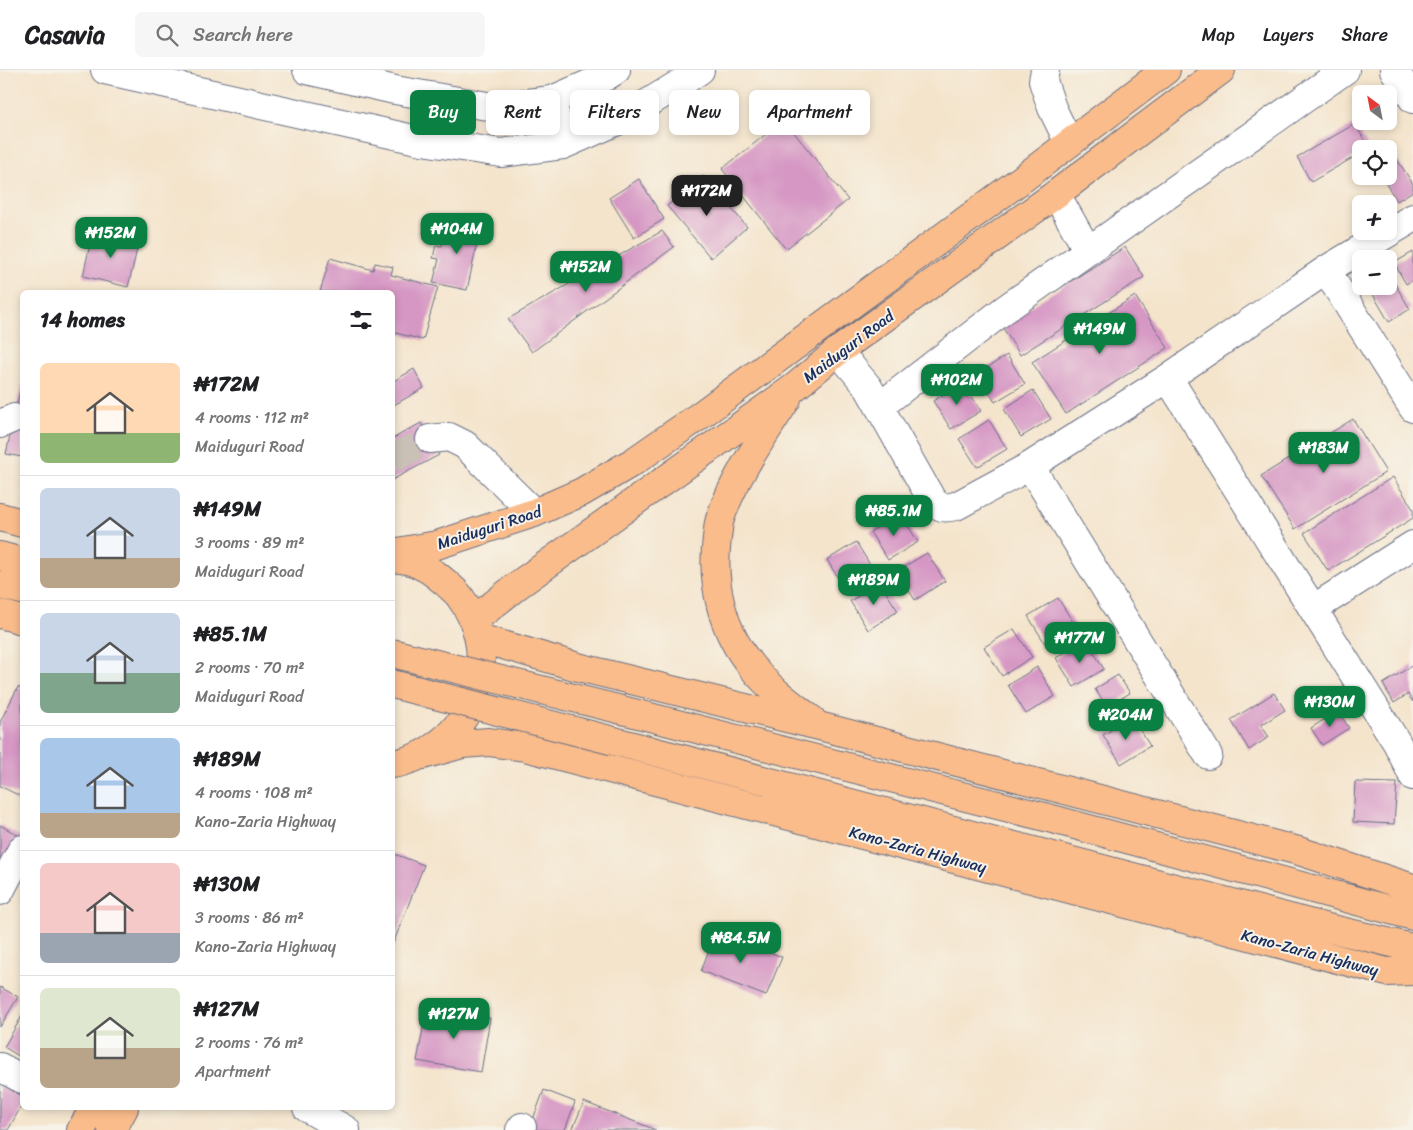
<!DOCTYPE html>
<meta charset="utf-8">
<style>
:root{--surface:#fff;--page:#f6f6f6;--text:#202124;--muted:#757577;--line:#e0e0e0;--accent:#0b8043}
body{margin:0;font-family:Sriracha,sans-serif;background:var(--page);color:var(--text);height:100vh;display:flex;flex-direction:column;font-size:19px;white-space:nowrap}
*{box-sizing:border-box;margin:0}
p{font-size:16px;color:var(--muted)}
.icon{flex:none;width:28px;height:28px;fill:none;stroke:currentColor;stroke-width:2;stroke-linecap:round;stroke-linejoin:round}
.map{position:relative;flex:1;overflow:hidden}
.details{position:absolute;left:20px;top:220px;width:375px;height:820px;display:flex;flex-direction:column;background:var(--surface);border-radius:8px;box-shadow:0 2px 8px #0003}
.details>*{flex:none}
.hud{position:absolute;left:410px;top:20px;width:475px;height:45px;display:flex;gap:10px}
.needle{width:32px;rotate:328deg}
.controls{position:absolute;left:1352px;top:15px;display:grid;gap:10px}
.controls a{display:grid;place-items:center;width:45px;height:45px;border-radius:8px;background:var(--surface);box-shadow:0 2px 8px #0003;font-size:25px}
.price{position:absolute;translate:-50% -42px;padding:0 11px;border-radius:10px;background:var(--accent);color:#fff;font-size:16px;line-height:32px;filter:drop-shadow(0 1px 2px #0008)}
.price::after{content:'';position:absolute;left:50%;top:30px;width:15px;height:11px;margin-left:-8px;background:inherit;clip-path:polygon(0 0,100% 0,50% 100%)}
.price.active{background:#222;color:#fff}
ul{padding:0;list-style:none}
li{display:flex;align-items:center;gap:15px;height:125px;padding:0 20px}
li+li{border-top:1px solid var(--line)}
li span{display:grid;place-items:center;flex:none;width:140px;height:100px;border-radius:8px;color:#555}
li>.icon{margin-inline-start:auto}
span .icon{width:60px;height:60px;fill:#fffc;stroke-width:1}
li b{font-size:21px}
h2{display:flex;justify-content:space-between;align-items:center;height:60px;padding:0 20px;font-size:21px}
.tag{padding:0 18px;border-radius:8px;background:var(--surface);box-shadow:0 2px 8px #0003;font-size:18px;line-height:45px}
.tag.active{background:var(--accent);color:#fff}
header{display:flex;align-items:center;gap:30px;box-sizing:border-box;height:70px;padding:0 25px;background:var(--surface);border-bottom:1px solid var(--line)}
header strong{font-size:24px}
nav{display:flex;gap:28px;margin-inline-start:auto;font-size:18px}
.search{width:350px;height:45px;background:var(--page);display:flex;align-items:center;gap:12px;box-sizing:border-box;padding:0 18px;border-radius:8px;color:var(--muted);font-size:19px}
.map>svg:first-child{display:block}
</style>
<header>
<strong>Casavia</strong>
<div class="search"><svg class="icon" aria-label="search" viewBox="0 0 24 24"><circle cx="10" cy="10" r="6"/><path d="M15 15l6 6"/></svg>Search here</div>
<nav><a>Map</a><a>Layers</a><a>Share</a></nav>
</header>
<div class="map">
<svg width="1413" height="1060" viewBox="0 0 1413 1060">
<rect width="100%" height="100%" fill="#f7f3e8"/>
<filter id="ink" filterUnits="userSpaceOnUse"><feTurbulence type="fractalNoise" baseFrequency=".02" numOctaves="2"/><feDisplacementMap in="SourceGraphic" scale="10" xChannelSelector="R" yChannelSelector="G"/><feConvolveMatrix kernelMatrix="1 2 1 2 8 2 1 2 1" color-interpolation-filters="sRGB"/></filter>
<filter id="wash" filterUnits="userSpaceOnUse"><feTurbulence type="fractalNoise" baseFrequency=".0096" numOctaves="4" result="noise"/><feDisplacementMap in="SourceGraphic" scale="20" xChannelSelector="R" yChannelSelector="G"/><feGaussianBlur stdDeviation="1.12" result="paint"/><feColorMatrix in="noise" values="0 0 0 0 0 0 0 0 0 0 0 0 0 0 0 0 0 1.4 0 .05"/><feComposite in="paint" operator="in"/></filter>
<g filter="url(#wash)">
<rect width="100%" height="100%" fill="#f4e4cc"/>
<g id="blocks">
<path fill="#d697c4" d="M784 50 848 130 786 179 722 99Z
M1355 54 1369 78 1361 79V83L1311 112 1297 87Z
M1391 80 1413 114V121L1397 131 1381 106H1389V82Z
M704 106 747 157 711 188 667 136Z
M639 109 664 149 634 168 609 128Z
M448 149 481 156 467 220 433 213 439 189 433 188 436 175 442 176Z
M93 161 139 171 128 217 83 206Z
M662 161 674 177 532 282 508 249Z
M1125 177 1144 207 1020 285 1001 255Z
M1413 182V210L1406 214 1394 193Z
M330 188 373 200 375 193 393 197 391 205 438 217 423 270 392 262V222H320Z
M1389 204 1410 239 1389 252 1368 216H1389Z
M1135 226 1168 278 1066 344 1032 292Z
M1007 285 1025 314 995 332 977 304Z
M414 299 424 318 392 336V312Z
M22 311V387L6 384Z
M963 312 981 341 951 359 933 331Z
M1033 320 1051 349 1021 367 1004 339Z
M1353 349 1386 402 1295 459 1261 406Z
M989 350 1007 379 977 397 959 369Z
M421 353 439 385 392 410V369Z
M1393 407 1413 439V448L1328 501 1304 463Z
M900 443 918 472 888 490 870 462Z
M856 472 874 501 845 519 827 490Z
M927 483 945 511 915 530 897 501Z
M880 513 898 541 868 560 850 531Z
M1058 528 1076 557 1046 575 1028 546Z
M1014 559 1032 587 1002 606 984 577Z
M1086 570 1104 599 1074 617 1056 588Z
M1413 595V632L1408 624 1394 633 1383 614Z
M1037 597 1055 626 1026 644 1008 615Z
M1118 605 1130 623 1107 637 1095 619Z
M18 617 22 619V727L0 716V652Z
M1274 623 1285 640 1261 655 1269 667 1249 680 1231 650Z
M1338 641 1349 658 1322 675 1311 658Z
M1132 647 1150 676 1121 694 1103 665Z
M1355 712 1397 713 1394 754 1353 752Z
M0 755 21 767 0 804Z
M392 783 424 795 393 874H392Z
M716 861 782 887 766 926 701 901Z
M0 917 18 927 0 957Z
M427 938 490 948 481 1002 417 991Z
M22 946V988L4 977Z
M0 1013 22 1026V1035L8 1060H0Z
M544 1020 575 1032 565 1060H529Z
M584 1032 656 1060H572Z"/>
</g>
</g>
<g filter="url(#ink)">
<use href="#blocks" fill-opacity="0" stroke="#676e84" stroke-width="1"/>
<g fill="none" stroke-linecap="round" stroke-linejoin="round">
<path stroke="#c9c0b6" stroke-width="28" stroke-dasharray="28 14" stroke-linecap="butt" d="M392 389 430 369"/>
<defs>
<path id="minor" d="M105 0 422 71 501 83 563 75 622 49 684 11 700 0
M307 0 395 20 493 37 552 30 605 7 616 0
M1045 0 1043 11 1052 38 1069 73
M1394 0 1413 29
M552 30 563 75
M1056 124 1088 181
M1326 200 1413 338
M838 281 868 317 932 430C941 438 943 439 956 436L1030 396 1168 308 1326 200 1413 148
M1168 308 1397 673 1413 706
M879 337 1004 240 1345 0
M0 354 14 348
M430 369 449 367 465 375 534 443
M1030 396 1208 685
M1313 539 1413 475
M0 821 22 779
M0 997 22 1009
M307 1038 346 1060
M520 1060 522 1057"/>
<path id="major" d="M81 1060 94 1038
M112 1060 124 1038"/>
<path id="highway" d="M787 329C764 365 733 409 720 449 718 455 718 462 717 468 711 514 722 561 752 597 769 618 791 634 812 650
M0 447 22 453
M392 483 437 475 534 443 582 422 633 392 698 347 1022 109 1166 0
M0 486 22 492
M392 488C397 489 403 489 408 490 422 494 436 504 446 513 451 518 457 522 460 527 496 575 484 644 434 677 421 686 408 692 392 694
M0 515 22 520
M0 544 22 550
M474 550 518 515 795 317 838 281 1056 124 1221 0
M479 568 578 597 819 656 1299 781 1413 818
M622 640 1041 746 1413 846
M614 671 1320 856 1413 878
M423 685 462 674 489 672 525 677 1387 902 1413 901"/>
</defs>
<use href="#minor" stroke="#676e84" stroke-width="30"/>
<use href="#major" stroke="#676e84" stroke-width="30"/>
<use href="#highway" stroke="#676e84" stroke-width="30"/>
<use href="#minor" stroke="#fff" stroke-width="28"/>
<use href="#major" stroke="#fabc8b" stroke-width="28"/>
<use href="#highway" stroke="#fabc8b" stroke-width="28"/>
<defs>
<path id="highway-bridge" d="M392 583 622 640
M392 614 614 671"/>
</defs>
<use href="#highway-bridge" stroke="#676e84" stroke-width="30" stroke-linecap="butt"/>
<use href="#highway-bridge" stroke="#fabc8b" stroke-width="28"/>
</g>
</g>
<g text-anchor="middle" stroke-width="4" stroke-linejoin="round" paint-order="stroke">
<g font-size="16" fill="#1b2f5e" stroke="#f7f3e8">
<text transform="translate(848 276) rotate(-37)" y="6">Maiduguri Road</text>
<text transform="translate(489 457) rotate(-18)" y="6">Maiduguri Road</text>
<text transform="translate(918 779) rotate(15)" y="6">Kano-Zaria Highway</text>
<text transform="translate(1310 882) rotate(15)" y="6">Kano-Zaria Highway</text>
</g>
</g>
</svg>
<div class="controls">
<a><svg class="needle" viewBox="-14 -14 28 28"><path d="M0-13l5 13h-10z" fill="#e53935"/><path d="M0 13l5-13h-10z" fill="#757577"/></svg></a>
<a><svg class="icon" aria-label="locate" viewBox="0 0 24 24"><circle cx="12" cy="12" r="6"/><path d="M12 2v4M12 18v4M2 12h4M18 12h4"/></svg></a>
<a>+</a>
<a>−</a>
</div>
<b class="price active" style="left:707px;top:147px">₦172M</b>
<b class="price" style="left:457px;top:185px">₦104M</b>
<b class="price" style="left:111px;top:189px">₦152M</b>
<b class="price" style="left:586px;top:223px">₦152M</b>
<b class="price" style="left:1100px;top:285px">₦149M</b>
<b class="price" style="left:957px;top:336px">₦102M</b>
<b class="price" style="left:1324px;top:404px">₦183M</b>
<b class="price" style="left:894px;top:467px">₦85.1M</b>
<b class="price" style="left:874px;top:536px">₦189M</b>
<b class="price" style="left:1080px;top:594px">₦177M</b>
<b class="price" style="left:1330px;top:658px">₦130M</b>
<b class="price" style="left:1126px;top:671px">₦204M</b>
<b class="price" style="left:741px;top:894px">₦84.5M</b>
<b class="price" style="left:454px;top:970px">₦127M</b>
<div class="hud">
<a class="tag active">Buy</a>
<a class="tag">Rent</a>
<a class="tag">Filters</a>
<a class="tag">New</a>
<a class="tag">Apartment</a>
</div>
<section class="details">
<h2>14 homes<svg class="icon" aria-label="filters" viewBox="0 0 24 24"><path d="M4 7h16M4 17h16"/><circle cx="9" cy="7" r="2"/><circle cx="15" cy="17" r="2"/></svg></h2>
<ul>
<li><span style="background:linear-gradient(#ffd9b3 70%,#8fb573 0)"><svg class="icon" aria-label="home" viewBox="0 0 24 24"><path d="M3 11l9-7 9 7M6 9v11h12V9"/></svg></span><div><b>₦172M</b><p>4 rooms · 112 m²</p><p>Maiduguri Road</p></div></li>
<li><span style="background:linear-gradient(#c9d6e8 70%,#b9a48a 0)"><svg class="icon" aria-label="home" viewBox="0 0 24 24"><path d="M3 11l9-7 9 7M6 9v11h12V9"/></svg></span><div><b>₦149M</b><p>3 rooms · 89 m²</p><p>Maiduguri Road</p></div></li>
<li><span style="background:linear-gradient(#c9d6e8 60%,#7fa58c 0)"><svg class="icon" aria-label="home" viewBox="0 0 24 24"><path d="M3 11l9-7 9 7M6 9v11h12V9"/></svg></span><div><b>₦85.1M</b><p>2 rooms · 70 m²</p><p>Maiduguri Road</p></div></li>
<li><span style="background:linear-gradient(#a9c7e8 75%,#b9a48a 0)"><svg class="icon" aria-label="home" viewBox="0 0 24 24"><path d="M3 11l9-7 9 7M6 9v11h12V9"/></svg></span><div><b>₦189M</b><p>4 rooms · 108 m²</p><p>Kano-Zaria Highway</p></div></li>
<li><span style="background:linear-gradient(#f6c9c9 70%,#9aa5b1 0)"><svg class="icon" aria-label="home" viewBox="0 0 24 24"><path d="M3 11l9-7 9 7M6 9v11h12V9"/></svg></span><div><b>₦130M</b><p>3 rooms · 86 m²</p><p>Kano-Zaria Highway</p></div></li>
<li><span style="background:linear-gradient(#dfe7d0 60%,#b9a48a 0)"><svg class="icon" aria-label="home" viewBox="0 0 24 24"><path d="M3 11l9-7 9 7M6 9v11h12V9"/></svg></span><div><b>₦127M</b><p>2 rooms · 76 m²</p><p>Apartment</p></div></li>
</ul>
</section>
</div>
